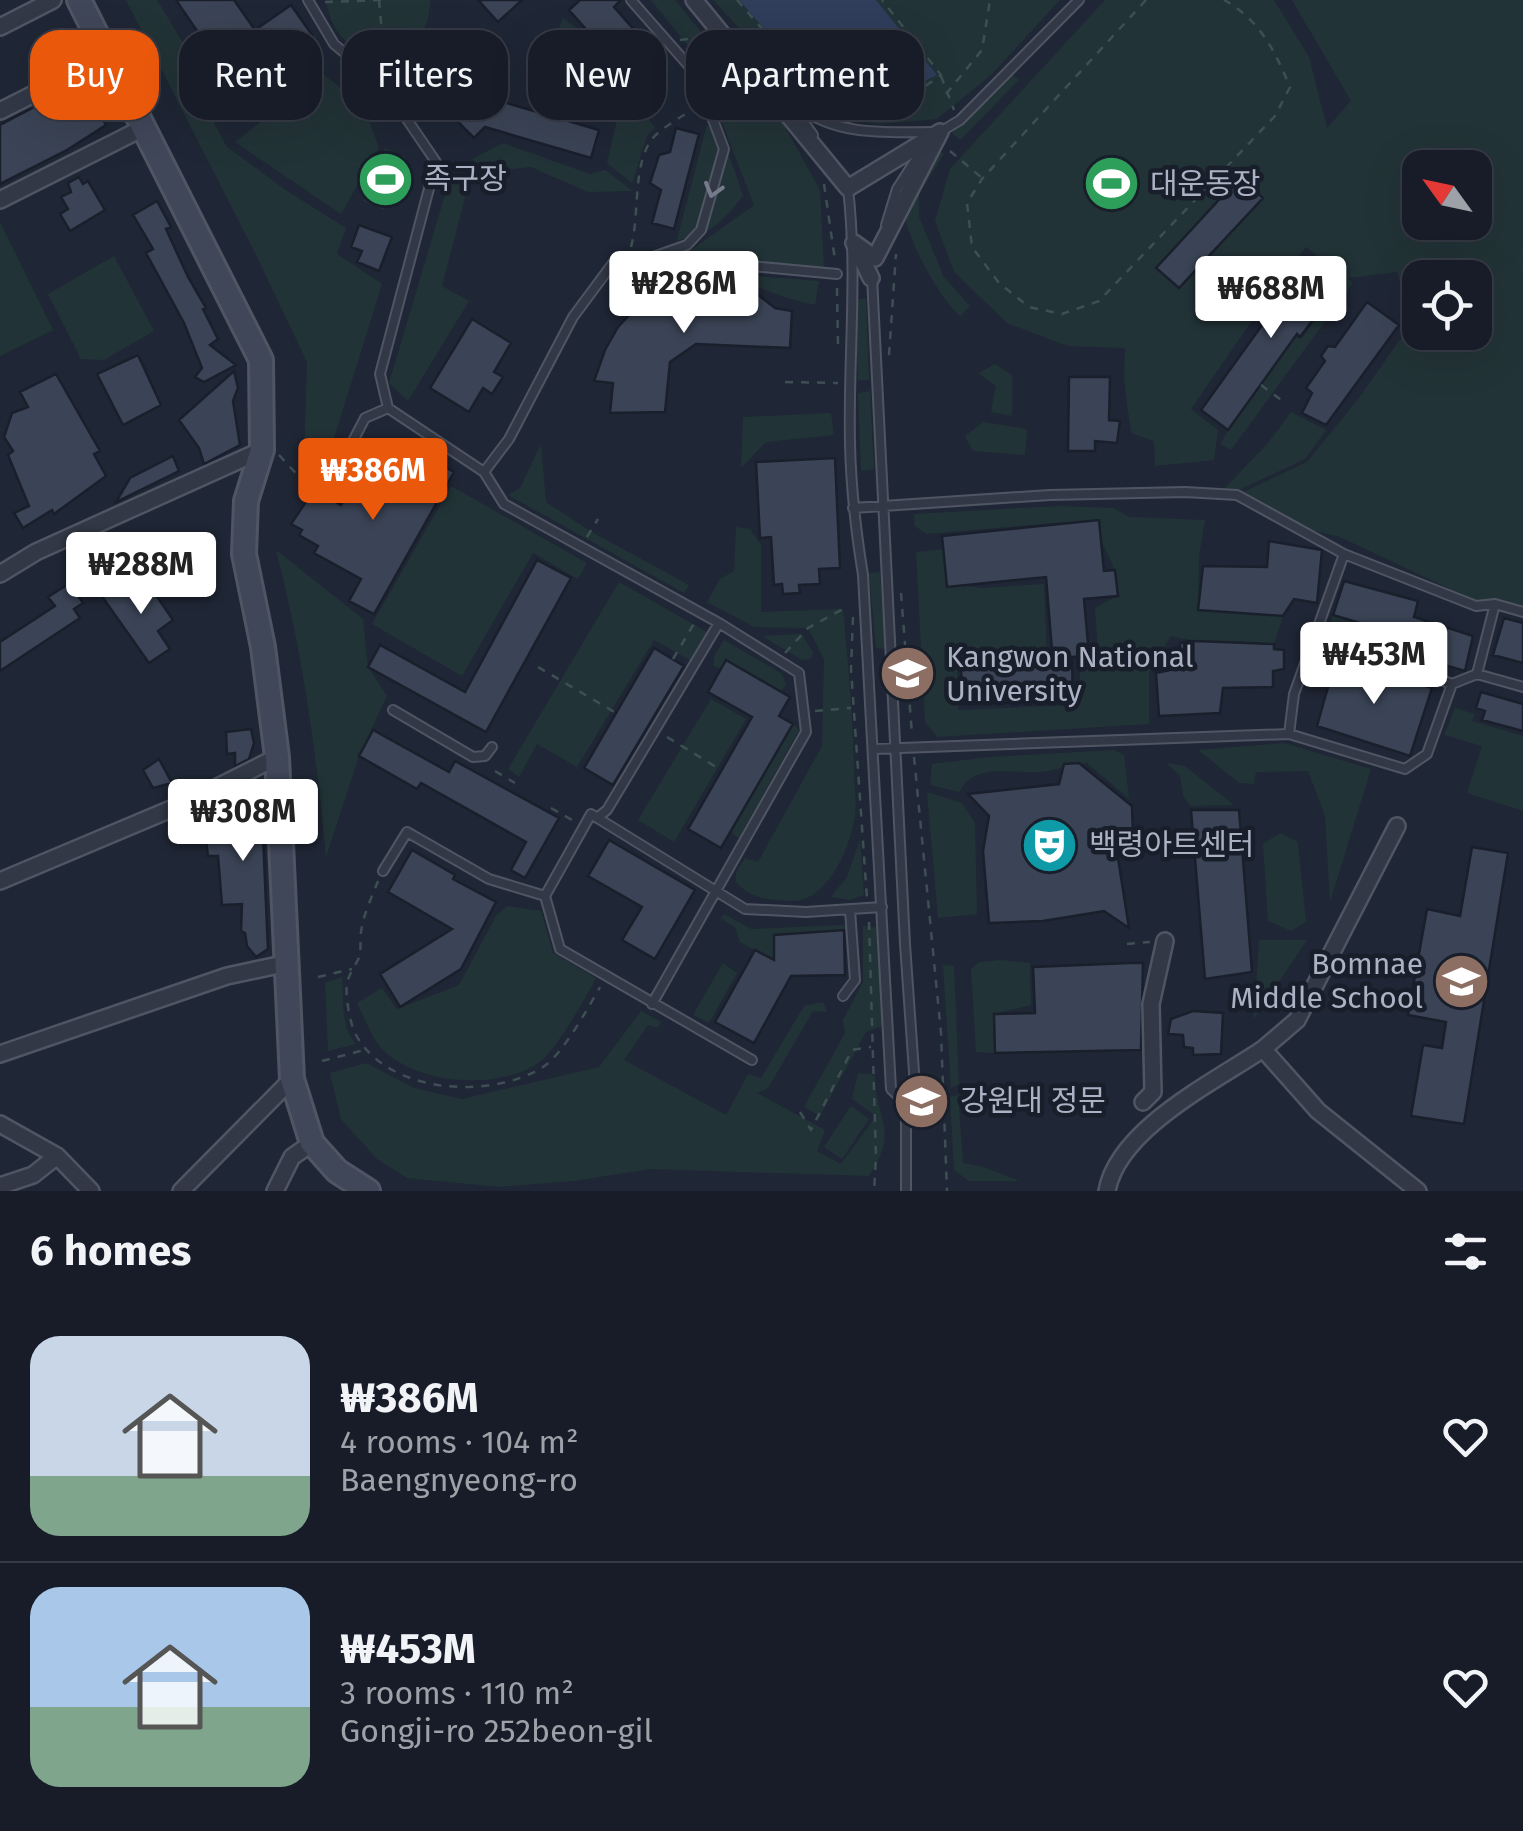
<!DOCTYPE html>
<meta charset="utf-8">
<style>
:root{--surface:#171c28;--page:#202530;--text:#f1f3f6;--muted:#9ea1a8;--line:#363a45;--accent:#ea580c}
body{margin:0;font-family:"Fira Sans","Noto Sans KR",sans-serif;background:var(--page);color:var(--text);height:100vh;display:flex;flex-direction:column;font-size:38px;white-space:nowrap}
*{box-sizing:border-box;margin:0}
p{font-size:32px;color:var(--muted)}
.icon{flex:none;width:55px;height:55px;fill:none;stroke:currentColor;stroke-width:2;stroke-linecap:round;stroke-linejoin:round}
.map{position:relative;height:1191px;overflow:hidden}
.panel{display:flex;flex-direction:column;background:var(--surface);flex:1}
.panel>*{flex:none}
.banner{position:absolute;left:30px;top:30px;width:1000px;height:90px;display:flex;gap:20px}
.needle{width:65px;rotate:303deg}
.tools{position:absolute;left:1402px;top:150px;display:grid;gap:20px}
.tools a{display:grid;place-items:center;width:90px;height:90px;border-radius:20px;background:var(--surface);box-shadow:0 10px 40px #0002,0 0 0 2px var(--line);font-size:50px}
.price{position:absolute;translate:-50% -85px;padding:0 22px;border-radius:10px;background:#fff;color:#222;font-size:32px;line-height:65px;filter:drop-shadow(0 2px 5px #0008)}
.price::after{content:'';position:absolute;left:50%;top:60px;width:30px;height:22px;margin-left:-15px;background:inherit;clip-path:polygon(0 0,100% 0,50% 100%)}
.price.active{background:var(--accent);color:#fff}
ul{padding:0;list-style:none}
li{display:flex;align-items:center;gap:30px;height:250px;padding:0 30px}
li+li{border-top:2px solid var(--line)}
li span{display:grid;place-items:center;flex:none;width:280px;height:200px;border-radius:30px;color:#555}
li>.icon{margin-inline-start:auto}
span .icon{width:120px;height:120px;fill:#fffc;stroke-width:1}
li b{font-size:42px}
h2{display:flex;justify-content:space-between;align-items:center;height:120px;padding:0 30px;font-size:42px}
.chip{padding:0 35px;border-radius:30px;background:var(--surface);box-shadow:0 10px 40px #0002,0 0 0 2px var(--line);font-size:35px;line-height:90px}
.chip.active{background:var(--accent);color:#fff}
.map>svg:first-child{display:block}
</style>
<div class="map">
<svg width="1523" height="1191" viewBox="0 0 1523 1191">
<rect width="100%" height="100%" fill="#1f2635"/>
<path fill="#223337" fill-rule="evenodd" d="M126 0H157L198 67 193 83 227 147 287 191 346 228 337 254 382 284 324 470 312 472 304 462 307 362 257 257Z
M326 0H430C431 72 336 75 326 0Z
M651 0H675L706 38 732 83 778 114 820 190 824 268 686 254 754 205 711 95 709 72Z
M713 0H1060L991 75 937 119 878 124 845 119 821 110 790 83Z
M1105 0H1274L1309 57 1327 128 1351 101 1292 0H1523V612L1484 605 1340 537 1294 526 1237 495 1307 462 1358 399 1411 324 1397 272 1348 278 1353 283 1231 450 1220 444 1228 430 1295 337 1302 338 1346 279 1306 247C1265 299 1229 355 1191 409L1218 430 1214 460 1155 466 1154 441 1131 433 1124 380 1125 348 1068 346 1007 323 954 272 935 221 950 169ZM1420 168H1475V222H1420ZM1420 278H1475V332H1420Z
M563 18 575 27 655 127 647 136 632 183 607 163 618 115 575 50 557 33Z
M1011 73 1019 80 960 140 952 133Z
M323 74 363 105 379 147 341 214 235 142Z
M707 124 731 160 743 196C722 222 710 236 677 240Z
M503 143 590 174 605 170 633 191 588 192 531 167 487 172 472 159Z
M934 147 944 154 919 194V217L944 277 970 306 960 317C932 286 915 252 903 213Z
M385 148 406 157 384 210 363 201Z
M453 168 470 178 442 286 469 301 408 401 389 383Z
M0 222 53 330 0 356Z
M114 256 154 331 104 360 81 359 48 294Z
M707 272 819 281 815 305C777 298 745 279 707 272Z
M866 298 869 380H858L855 300Z
M995 364 1012 375V416L991 412 996 386 978 373Z
M870 391 874 469 861 471 858 393Z
M1291 412 1326 430 1305 459 1241 489H1224L1268 443Z
M831 413 834 435 766 442 741 468 743 417Z
M983 422 1027 429 1025 455 973 451 965 436Z
M541 444 546 502 590 531 689 585 684 593 508 495 520 488Z
M451 486 587 563 578 579 533 553 462 676 372 624Z
M1059 506 1113 508 1130 517 1205 520 1199 556 1198 610 1283 616 1274 644 1196 641 1171 636 1149 673V724L937 737 925 722 916 552 945 549 952 584 982 588 1044 584 1047 653 964 657 957 663 958 710 1078 705 1081 663 1098 651 1095 608 1117 596 1115 570 1091 520 926 534 915 526 914 514Z
M736 527 750 529 761 545V612L843 609C848 663 853 716 854 770 854 784 857 802 855 816 850 848 828 901 792 901 771 900 750 899 736 882V872L745 858 758 862 822 746 824 659 808 628 754 627 707 602 720 579 734 571Z
M276 550 363 619 368 667 387 696 359 756 326 857C317 755 302 649 276 550Z
M880 572 885 649 876 648 869 573Z
M619 582 712 635 695 663 654 640 577 767 537 744 519 777 508 769Z
M1333 615 1403 636 1399 652 1328 630Z
M802 634 813 653 811 659 802 660 762 636Z
M724 640 781 673 786 684 780 692 714 666V656Z
M1314 646 1338 654 1330 680 1303 677Z
M711 699 746 719 674 842 638 820Z
M1455 708 1475 714 1472 721 1523 736V811L1467 793 1482 746 1444 735Z
M793 724 799 730 739 838 730 832Z
M1284 743 1371 769 1330 902 1325 816 1308 771 1256 772 1254 784 1239 783 1198 750Z
M1114 750 1124 755 1129 799 1087 763C1073 764 1061 768 1048 771 1016 776 977 759 959 792L930 785 932 764 989 757Z
M1166 763 1185 766 1234 805 1190 806 1183 795 1180 775Z
M927 792 962 803 975 823 977 914 938 918Z
M1280 833 1298 842 1306 922 1291 931 1268 921 1263 844Z
M860 839 864 895 850 900 831 897 847 877Z
M507 906 541 911 553 953 596 978C587 996 555 1051 541 1061 501 1091 418 1085 383 1050 372 1039 365 1018 357 1003L382 988 397 1009 459 985 496 916Z
M724 914 751 929 844 925 847 930 774 935V960L740 942 735 927 720 918Z
M863 926 880 928 888 1024 866 1032 820 1116 804 1107 845 1033 843 1020 863 982Z
M1259 940H1307L1254 1019Z
M1002 960 1030 963 1031 1005 994 1014 995 1053 976 1052 971 969 979 962Z
M723 963 737 973 709 1023 693 1015Z
M943 965 954 966 959 1084 951 1088Z
M342 977C344 999 340 1027 356 1044L328 1051 325 983Z
M823 1002 827 1012 813 1011 768 1088 757 1093 825 1130 817 1151 841 1164 876 1116 852 1099 858 1073 875 1075C875 1121 900 1128 869 1176L651 1169 573 1181 499 1187 407 1178 377 1159 341 1119 330 1073 366 1063 414 1088 462 1099 599 1067 641 1011 661 1022 658 1028 648 1025 624 1060 726 1115 748 1074 761 1078 804 1006Z
M958 1095 963 1163 984 1167 1019 1181H969L954 1170 950 1097Z
M851 1106 869 1119 842 1159 824 1147Z"/>
<path fill="#303d5b" d="M739 0H876L937 75 895 95 876 82 827 100Z"/>
<path fill="#3b4456" stroke="#1a1f2c" stroke-width="2.5" d="M176 0H234L255 30 291 5 312 35 220 99 211 86 227 75Z
M478 0H522L498 22Z
M580 0H621L614 7 659 58 650 65 661 77 651 86 640 74 632 81 569 10Z
M486 40 500 101 599 130 591 158 485 127 474 138 451 115 467 99 456 46Z
M82 82 106 125 67 150 0 184V125Z
M676 128 699 134 674 229 652 223 661 190 650 183 659 155 670 152Z
M79 177 83 184 88 181 105 210 70 231 60 214 68 209 61 197 71 192 68 183Z
M1240 177 1263 198 1179 288 1156 268Z
M157 201 171 227 166 229 188 277 206 308 203 309 218 339 210 345 236 365 204 382 195 377 202 368 184 323 146 253 153 249 133 215Z
M359 225 392 237 379 271 357 262 362 251 351 247Z
M1304 259 1339 285 1300 337 1297 334 1228 430 1201 410 1270 314 1266 311Z
M717 277 752 290 775 308 792 311 790 348 696 344 670 362 665 412 610 413 613 383 594 381 605 350 618 327 645 298 672 283 687 278Z
M1367 302 1399 325 1326 425 1302 413 1312 393 1306 388 1325 361 1321 356 1328 346 1335 347Z
M472 319 511 343 494 372 503 377 492 394 483 388 469 412 430 388Z
M138 355 161 405 123 425 97 374Z
M234 371 238 388 233 401 240 445 204 464 199 448 179 420Z
M56 374 100 451 94 454 106 476 54 514 52 510 23 528 14 513 29 506 8 455 13 451 4 437 12 413 28 407 20 392Z
M1069 377H1110L1109 420 1120 421 1117 443 1095 441V451H1068Z
M371 451 418 478 429 458 454 472 374 614 349 601 361 579 314 553 318 546 299 535 302 530 291 524 314 490 341 505Z
M173 456 179 471 116 502 130 478Z
M835 458 840 568 819 569 820 584 799 585 800 593 783 594 782 584 774 585 771 537 760 538 756 462Z
M1099 520 1104 571 1115 570 1118 596 1084 599 1089 655 1072 657 1073 701 962 704 961 664 1053 662 1046 577 947 587 942 536Z
M1269 541 1322 550 1317 603 1294 599 1283 616 1198 610 1203 566 1267 567Z
M537 560 571 578 486 732 368 667 380 645 465 692Z
M121 581 130 594 147 582 173 620 158 631 170 649 149 663 101 595Z
M1344 581 1418 601 1414 617 1473 636 1465 671 1399 652 1403 636 1333 615Z
M70 583 83 603 74 609 80 618 0 671V642L55 606 48 597Z
M1504 618 1523 623V663L1493 655Z
M1196 641 1274 644V649L1284 650V669L1273 671V687L1223 688 1220 713 1159 716 1156 673 1180 668V643Z
M654 648 684 666 613 785 584 768Z
M726 660 790 697 779 716 793 724 721 848 688 829 752 717 708 692Z
M1345 660 1432 688 1410 756 1317 726 1335 662 1344 665Z
M1481 692 1523 704V731L1482 720 1485 711 1476 708Z
M251 729 254 743 249 759 235 766V753L227 754 226 732Z
M373 730 449 772 455 761 559 818 525 878 511 870 526 842 421 783 417 789 359 756Z
M159 759 172 783 153 788 143 770Z
M1079 763 1132 806 1133 834 1115 839 1129 928 1104 911 1043 921 989 923 983 851 989 816 968 794 1059 784 1064 764Z
M234 791H261L268 949 256 957 247 946 245 933 241 931 242 904 222 905 218 856H208L205 833H222L218 810 228 809 227 795Z
M1191 810H1239L1252 972 1205 979Z
M609 840 695 890 655 959 622 940 642 907 588 876Z
M1472 847 1508 853 1464 1124 1411 1116 1423 1045 1442 1048 1446 1022 1408 1015 1427 909 1460 916Z
M412 850 455 875 453 879 496 902 461 969 400 1007 380 974 452 929 388 892Z
M844 930 845 975 791 976 754 1043 715 1022 755 950 774 960V935Z
M1130 963H1143L1141 1050 995 1053 994 1014 1035 1013 1033 967Z
M1193 1011 1223 1013 1221 1054 1193 1055V1048L1184 1047 1183 1035 1168 1034 1171 1019Z"/>
<g fill="none" stroke-linecap="round" stroke-linejoin="round">
<defs>
<path id="lane" d="M308 0 334 44 385 87 436 162 380 374 388 408 484 472 504 504 719 623 799 673 806 732 652 1004
M631 0 689 66 700 85 724 149 701 230 687 245 656 256
M740 45 786 97 813 135
M796 105C837 137 887 132 936 132
M942 131 960 120 1079 0
M848 189C858 274 848 359 850 444 851 489 856 532 863 575L891 1089 906 1103V1191
M886 225 897 189 926 144
M872 277 905 944 915 1086 906 1103
M484 472 509 439 573 317 616 259 653 257 837 274
M330 485 365 418 388 408
M853 508 1050 495 1185 492 1237 495 1344 554 1476 606 1495 604 1523 612
M1313 633 1452 684 1477 674 1523 687
M1477 674 1495 604
M393 710 473 757 485 756 492 747
M1289 734 1294 694 1344 554
M873 749 1289 734 1405 769 1427 754 1452 684
M597 818 607 810 719 623
M383 871 407 832 489 879 545 896
M843 996 855 980 850 910
M752 1060 560 949 545 896 591 814 745 909 806 912 882 907"/>
<path id="street" d="M694 0 848 188 940 132 875 258 854 243 871 278
M0 27 53 0
M0 111 109 56
M0 200 143 128
M0 574 36 552 262 450
M0 881 190 801 277 757
M1263 1049 1297 1020 1397 826
M0 1054 227 976 288 963
M1143 1102 1153 1092 1151 1004 1165 941
M0 1124 57 1156 91 1191
M0 1186 33 1175 57 1156
M181 1191 292 1079
M275 1191 292 1157 312 1143
M1107 1191C1118 1129 1214 1082 1263 1049L1318 1111 1418 1191"/>
<path id="secondary" d="M79 0 261 360 262 450 246 501 244 554 263 647 277 757 292 1079 312 1143 337 1171 368 1191"/>
</defs>
<use href="#lane" stroke="#505564" stroke-width="12"/>
<use href="#street" stroke="#505564" stroke-width="20"/>
<use href="#secondary" stroke="#505564" stroke-width="28"/>
<path stroke="#3e4f54" stroke-width="2.5" stroke-dasharray="8 8" stroke-linecap="butt" d="M379 0 384 55 381 68
M737 0 827 103 873 94 897 99 920 90 941 75 882 0
M1146 0 982 179 967 203 972 247 999 283 1029 307 1062 314 1099 301 1275 116 1290 87C1275 51 1260 20 1224 0
M325 2 383 0
M680 40 707 37
M941 76 954 110
M946 94 982 50 990 0
M950 151 982 178
M824 184 835 260
M631 247C640 215 632 166 652 139 662 127 684 116 697 106
M837 288 838 345
M1323 310 1338 321
M889 355 896 254
M785 382 838 383
M1261 385 1284 402
M279 455 302 480 319 483
M587 537 598 519
M901 593 912 734
M853 617 851 669 867 899
M785 653 808 628 843 609
M673 659 695 622
M538 667 616 713
M815 711 851 708
M667 737 721 770
M914 757 941 1033 947 1191
M495 771 515 783
M551 808 572 820
M378 881C372 897 363 915 361 932 360 939 361 947 360 955 357 964 349 973 347 983 345 996 350 1024 356 1035 388 1094 491 1100 543 1067 563 1054 588 1008 600 987
M869 922 876 1157 874 1191
M1127 944 1150 942
M318 977 352 969
M322 1061 368 1049
M800 1112 811 1130 852 1050 871 1047"/>
<use href="#lane" stroke="#323846" stroke-width="8"/>
<use href="#street" stroke="#323846" stroke-width="15"/>
<use href="#secondary" stroke="#404759" stroke-width="22"/>
</g>
<defs><path id="oneway-chevron" d="M-2-3.5L2.5 0L-2 3.5" fill="none" stroke-width="1.6" stroke-linecap="round" stroke-linejoin="round" transform="scale(2.5)"/></defs>
<use stroke="#757b8b" href="#oneway-chevron" transform="translate(713 190) rotate(106)"/>
<defs>
<symbol id="stadium-disc" viewBox="-11 -11 22 22"><circle r="9.5" fill="#2e9e5b" stroke="#181e2a"/><path d="M0-5a6.5 5 0 1 0 0 10a6.5 5 0 1 0 0-10ZM-3.5-1.8h7v3.6h-7Z" fill="#fff"/></symbol>
<symbol id="university-disc" viewBox="-11 -11 22 22"><circle r="9.5" fill="#8d6e63" stroke="#181e2a"/><path d="M0-5L7-2L0 1L-7-2ZM-4 1L0 2.5L4 1V4Q0 6-4 4Z" fill="#fff"/></symbol>
<symbol id="theatre-disc" viewBox="-11 -11 22 22"><circle r="9.5" fill="#0f9aa8" stroke="#181e2a"/><path d="M-5-5.5Q0-4 5-5.5V0Q5 5 0 6Q-5 5-5 0ZM-3.3-2.5H-1v1.5H-3.3ZM1-2.5H3.3v1.5H1ZM-2.8 1Q0 5.5 2.8 1Z" fill="#fff"/></symbol>
<symbol id="school-disc" viewBox="-11 -11 22 22"><circle r="9.5" fill="#8d6e63" stroke="#181e2a"/><path d="M0-5L7-2L0 1L-7-2ZM-4 1L0 2.5L4 1V4Q0 6-4 4Z" fill="#fff"/></symbol>
</defs>
<g fill-rule="evenodd">
<use href="#stadium-disc" x="354" y="148" width="63" height="63"/>
<use href="#stadium-disc" x="1080" y="152" width="63" height="63"/>
<use href="#university-disc" x="876" y="642" width="63" height="63"/>
<use href="#theatre-disc" x="1018" y="814" width="63" height="63"/>
<use href="#school-disc" x="1430" y="950" width="63" height="63"/>
<use href="#university-disc" x="890" y="1070" width="63" height="63"/>
</g>
<g text-anchor="middle" stroke-width="9" stroke-linejoin="round" paint-order="stroke">
<g font-size="30" fill="#acb2c3" stroke="#181e2a" text-anchor="start">
<text x="424" y="189">족구장</text>
<text x="1150" y="194">대운동장</text>
<text x="946" y="667">Kangwon National<tspan x="946" dy="34">University</tspan></text>
<text x="1089" y="855">백령아트센터</text>
<text x="1423" y="974" text-anchor="end">Bomnae<tspan x="1423" dy="34">Middle School</tspan></text>
<text x="960" y="1111">강원대 정문</text>
</g>
</g>
</svg>
<div class="tools">
<a><svg class="needle" viewBox="-14 -14 28 28"><path d="M0-13l5 13h-10z" fill="#e53935"/><path d="M0 13l5-13h-10z" fill="#9ea1a8"/></svg></a>
<a><svg class="icon" aria-label="locate" viewBox="0 0 24 24"><circle cx="12" cy="12" r="6"/><path d="M12 2v4M12 18v4M2 12h4M18 12h4"/></svg></a>
</div>
<b class="price" style="left:684px;top:336px">₩286M</b>
<b class="price" style="left:1271px;top:341px">₩688M</b>
<b class="price active" style="left:373px;top:523px">₩386M</b>
<b class="price" style="left:141px;top:617px">₩288M</b>
<b class="price" style="left:1374px;top:707px">₩453M</b>
<b class="price" style="left:243px;top:864px">₩308M</b>
<div class="banner">
<a class="chip active">Buy</a>
<a class="chip">Rent</a>
<a class="chip">Filters</a>
<a class="chip">New</a>
<a class="chip">Apartment</a>
</div>
</div>
<section class="panel">
<h2>6 homes<svg class="icon" aria-label="filters" viewBox="0 0 24 24"><path d="M4 7h16M4 17h16"/><circle cx="9" cy="7" r="2"/><circle cx="15" cy="17" r="2"/></svg></h2>
<ul>
<li><span style="background:linear-gradient(#c9d6e8 70%,#7fa58c 0)"><svg class="icon" aria-label="home" viewBox="0 0 24 24"><path d="M3 11l9-7 9 7M6 9v11h12V9"/></svg></span><div><b>₩386M</b><p>4 rooms · 104 m²</p><p>Baengnyeong-ro</p></div><svg class="icon" aria-label="heart" viewBox="0 0 24 24"><path d="M12 20l-8-8c-3-5 5-10 8-4 3-6 11-1 8 4z"/></svg></li>
<li><span style="background:linear-gradient(#a9c7e8 60%,#7fa58c 0)"><svg class="icon" aria-label="home" viewBox="0 0 24 24"><path d="M3 11l9-7 9 7M6 9v11h12V9"/></svg></span><div><b>₩453M</b><p>3 rooms · 110 m²</p><p>Gongji-ro 252beon-gil</p></div><svg class="icon" aria-label="heart" viewBox="0 0 24 24"><path d="M12 20l-8-8c-3-5 5-10 8-4 3-6 11-1 8 4z"/></svg></li>
</ul>
</section>
